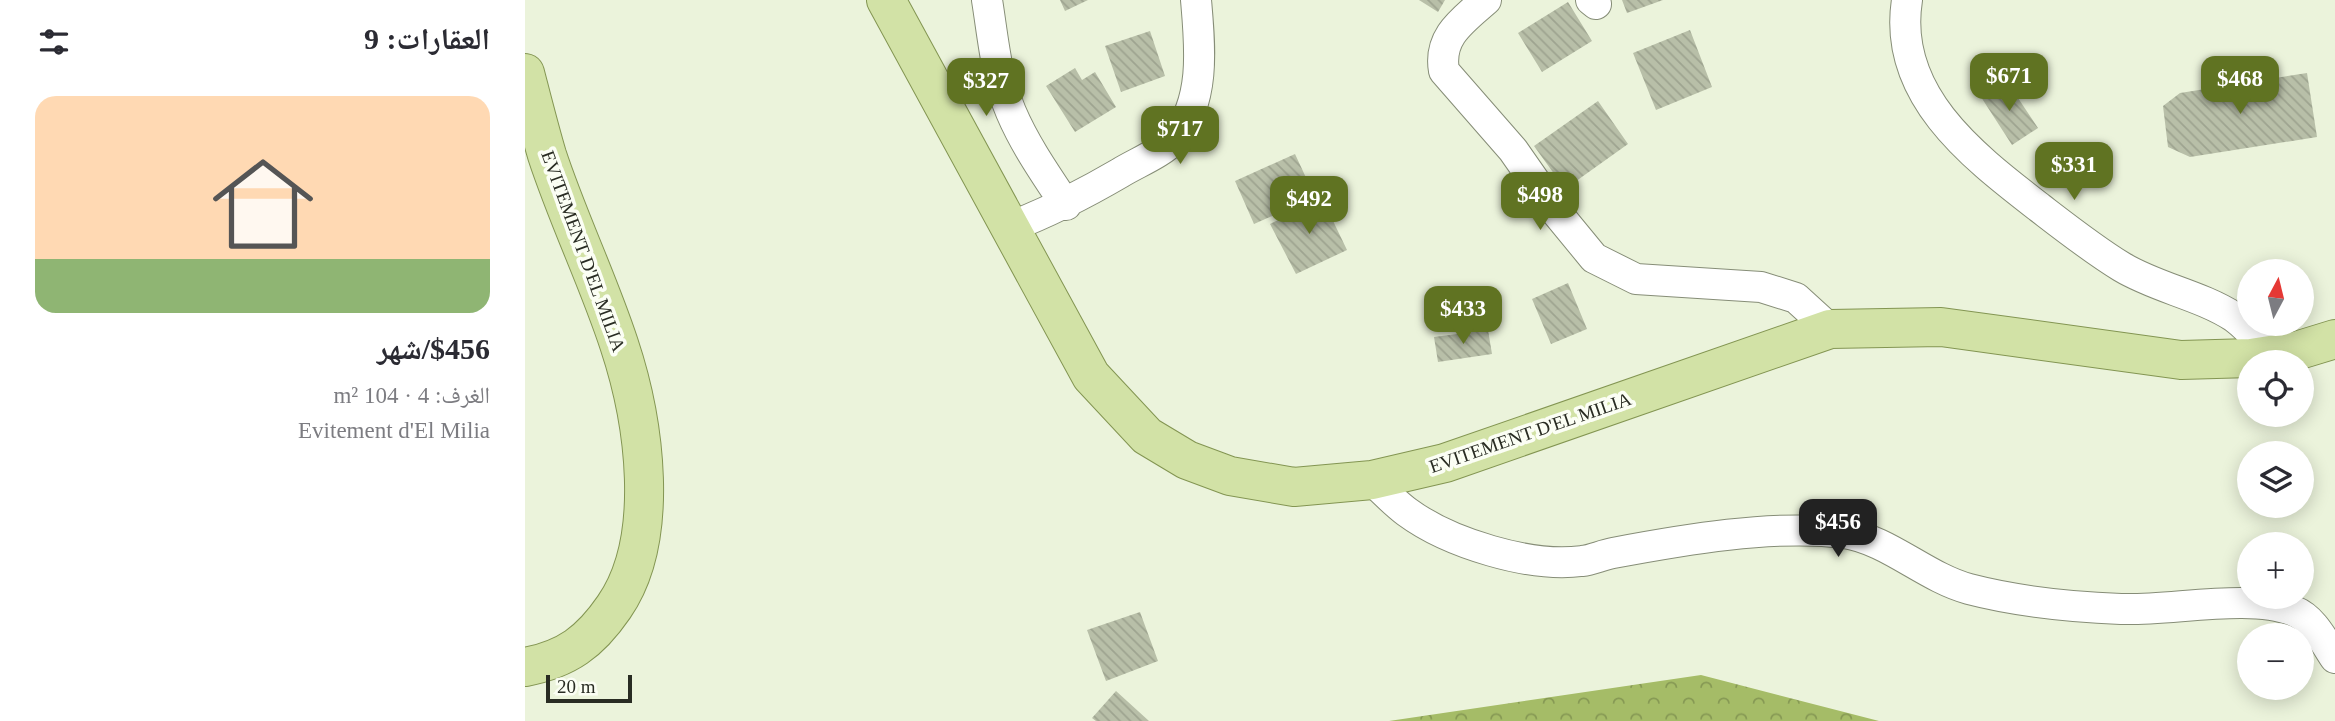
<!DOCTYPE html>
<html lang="ar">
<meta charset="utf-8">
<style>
:root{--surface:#fff;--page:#f2f2f3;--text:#2b2b33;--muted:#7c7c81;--line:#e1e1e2;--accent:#607322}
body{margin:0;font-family:"Times New Roman","Noto Naskh Arabic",serif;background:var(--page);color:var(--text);direction:rtl;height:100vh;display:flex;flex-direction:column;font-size:26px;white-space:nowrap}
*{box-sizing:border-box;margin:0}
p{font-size:23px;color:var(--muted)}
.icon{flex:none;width:38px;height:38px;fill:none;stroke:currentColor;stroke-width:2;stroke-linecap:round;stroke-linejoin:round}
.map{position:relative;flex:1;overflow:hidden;direction:ltr}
.side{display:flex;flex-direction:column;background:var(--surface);width:525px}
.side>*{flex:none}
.needle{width:46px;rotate:7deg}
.controls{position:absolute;left:1712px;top:259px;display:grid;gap:14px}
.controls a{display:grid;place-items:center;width:77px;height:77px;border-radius:50%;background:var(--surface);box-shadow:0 4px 18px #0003;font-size:35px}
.scale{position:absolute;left:21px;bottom:18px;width:86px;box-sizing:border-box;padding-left:7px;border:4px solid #292c23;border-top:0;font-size:19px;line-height:24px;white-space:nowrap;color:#292c23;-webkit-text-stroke:5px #fbfef4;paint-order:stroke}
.price{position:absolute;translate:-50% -60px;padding:0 16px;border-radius:14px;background:var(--accent);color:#fff;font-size:23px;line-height:46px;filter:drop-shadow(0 2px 4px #0008)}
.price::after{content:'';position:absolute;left:50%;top:42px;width:21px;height:16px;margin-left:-10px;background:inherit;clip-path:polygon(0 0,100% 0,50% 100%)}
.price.selected{background:#222;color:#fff}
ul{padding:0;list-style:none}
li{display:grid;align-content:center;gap:14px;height:371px;padding:0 35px}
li+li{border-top:2px solid var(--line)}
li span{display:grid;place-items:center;height:217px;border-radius:21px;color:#555}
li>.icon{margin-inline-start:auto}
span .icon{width:126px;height:126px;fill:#fffc;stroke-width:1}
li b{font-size:30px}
h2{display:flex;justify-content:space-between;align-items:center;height:84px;padding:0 35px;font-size:30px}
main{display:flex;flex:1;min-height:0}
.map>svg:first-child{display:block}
</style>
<main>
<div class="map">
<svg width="1810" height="721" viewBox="0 0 1810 721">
<defs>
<pattern id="forest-crowns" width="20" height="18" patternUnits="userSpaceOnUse" patternTransform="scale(1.75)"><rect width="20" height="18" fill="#a5bc67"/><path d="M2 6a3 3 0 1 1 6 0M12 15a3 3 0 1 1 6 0" fill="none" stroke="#869954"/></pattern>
<pattern id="building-back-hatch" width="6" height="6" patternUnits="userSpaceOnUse" patternTransform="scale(1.75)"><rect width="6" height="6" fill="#b8bfa8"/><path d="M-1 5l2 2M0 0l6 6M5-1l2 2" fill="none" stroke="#9ea490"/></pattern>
</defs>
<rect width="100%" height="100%" fill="#ebf3db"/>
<path fill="url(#forest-crowns)" d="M1176 675 1354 721H863H864Z"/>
<path fill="url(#building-back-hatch)" d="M535 0H563L540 11Z
M894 0H920L913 12Z
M1097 0H1138L1102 13Z
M1043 2 1067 41 1017 72 993 33Z
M1165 30 1187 87 1131 110 1108 53Z
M625 31 640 76 596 92 580 46Z
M550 68 557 80 570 72 591 107 550 132 521 86Z
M1782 73 1792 137 1665 157 1643 147 1638 106 1655 93Z
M1481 80 1513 128 1487 145 1456 97Z
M1073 101 1103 144 1040 189 1009 146Z
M770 154 790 197 729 224 710 181Z
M797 198 822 250 771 274 745 224Z
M1043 283 1062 329 1026 344 1007 299Z
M963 330 967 354 913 362 909 337Z
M615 612 633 661 581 681 562 630Z
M591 691 624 721H571L567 718Z"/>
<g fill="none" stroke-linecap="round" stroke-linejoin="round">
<defs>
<path id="minor" d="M462 0C468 37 471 77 486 112 500 145 521 175 541 205
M961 0C937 21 913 37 919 71L988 150 1032 213 1069 258 1111 279 1236 287 1271 298 1305 329
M1066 0 1071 4
M1382 0C1367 95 1448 156 1515 208 1541 228 1569 250 1597 267 1632 288 1675 295 1709 317 1723 327 1735 342 1747 355
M485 227C524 212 559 194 595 173 611 163 637 153 649 139 681 101 675 46 671 0
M847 480C858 491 870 503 882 512 924 543 1005 568 1057 561 1067 560 1077 555 1088 553 1157 540 1249 524 1319 533 1364 540 1400 577 1444 589 1490 601 1548 607 1596 609 1646 611 1725 593 1769 611 1789 619 1799 642 1810 658"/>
<path id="primary" d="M361 0 566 376 622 436 662 460 705 476 769 487 847 480 920 463 1305 329 1416 327 1656 360 1726 358 1771 351 1810 339
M0 73C7 100 14 128 22 155 43 219 73 280 94 344 119 419 137 538 89 607 65 642 42 659 0 667"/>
</defs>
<use href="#minor" stroke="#868d77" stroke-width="32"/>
<use href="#primary" stroke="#839552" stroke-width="40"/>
<use href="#minor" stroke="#fff" stroke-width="30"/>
<use href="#primary" stroke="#d2e2a6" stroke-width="38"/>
</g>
<g text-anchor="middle" stroke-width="7" stroke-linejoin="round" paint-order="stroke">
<g font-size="19" fill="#292c23" stroke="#fbfef4">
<text transform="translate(59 251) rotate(70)" y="7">EVITEMENT D'EL MILIA</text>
<text transform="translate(1005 432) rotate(-19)" y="7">EVITEMENT D'EL MILIA</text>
</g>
</g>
</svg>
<div class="controls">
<a><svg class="needle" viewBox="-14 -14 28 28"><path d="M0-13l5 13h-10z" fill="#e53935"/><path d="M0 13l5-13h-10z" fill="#7c7c81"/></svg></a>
<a><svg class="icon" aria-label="locate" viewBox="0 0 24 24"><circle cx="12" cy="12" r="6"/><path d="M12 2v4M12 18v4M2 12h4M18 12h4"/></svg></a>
<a><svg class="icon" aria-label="layers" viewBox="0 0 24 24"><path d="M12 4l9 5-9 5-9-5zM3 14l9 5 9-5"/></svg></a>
<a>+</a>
<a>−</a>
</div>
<div class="scale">20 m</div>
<b class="price" style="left:1484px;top:113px">$671</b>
<b class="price" style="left:1715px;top:116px">$468</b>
<b class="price" style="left:461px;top:118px">$327</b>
<b class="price" style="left:655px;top:166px">$717</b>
<b class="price" style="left:1549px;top:202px">$331</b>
<b class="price" style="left:1015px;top:232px">$498</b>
<b class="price" style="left:784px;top:236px">$492</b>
<b class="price" style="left:938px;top:346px">$433</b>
<b class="price selected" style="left:1313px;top:559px">$456</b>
</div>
<section class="side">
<h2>العقارات: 9<svg class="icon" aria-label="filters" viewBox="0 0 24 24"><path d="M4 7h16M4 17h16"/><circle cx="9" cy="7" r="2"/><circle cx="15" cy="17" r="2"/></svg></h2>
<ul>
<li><span style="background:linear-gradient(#ffd9b3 75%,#8fb573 0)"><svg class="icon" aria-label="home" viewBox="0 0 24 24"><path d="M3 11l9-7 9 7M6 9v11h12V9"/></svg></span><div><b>$456/شهر</b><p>الغرف: 4 · 104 m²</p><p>Evitement d'El Milia</p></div></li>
</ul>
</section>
</main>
